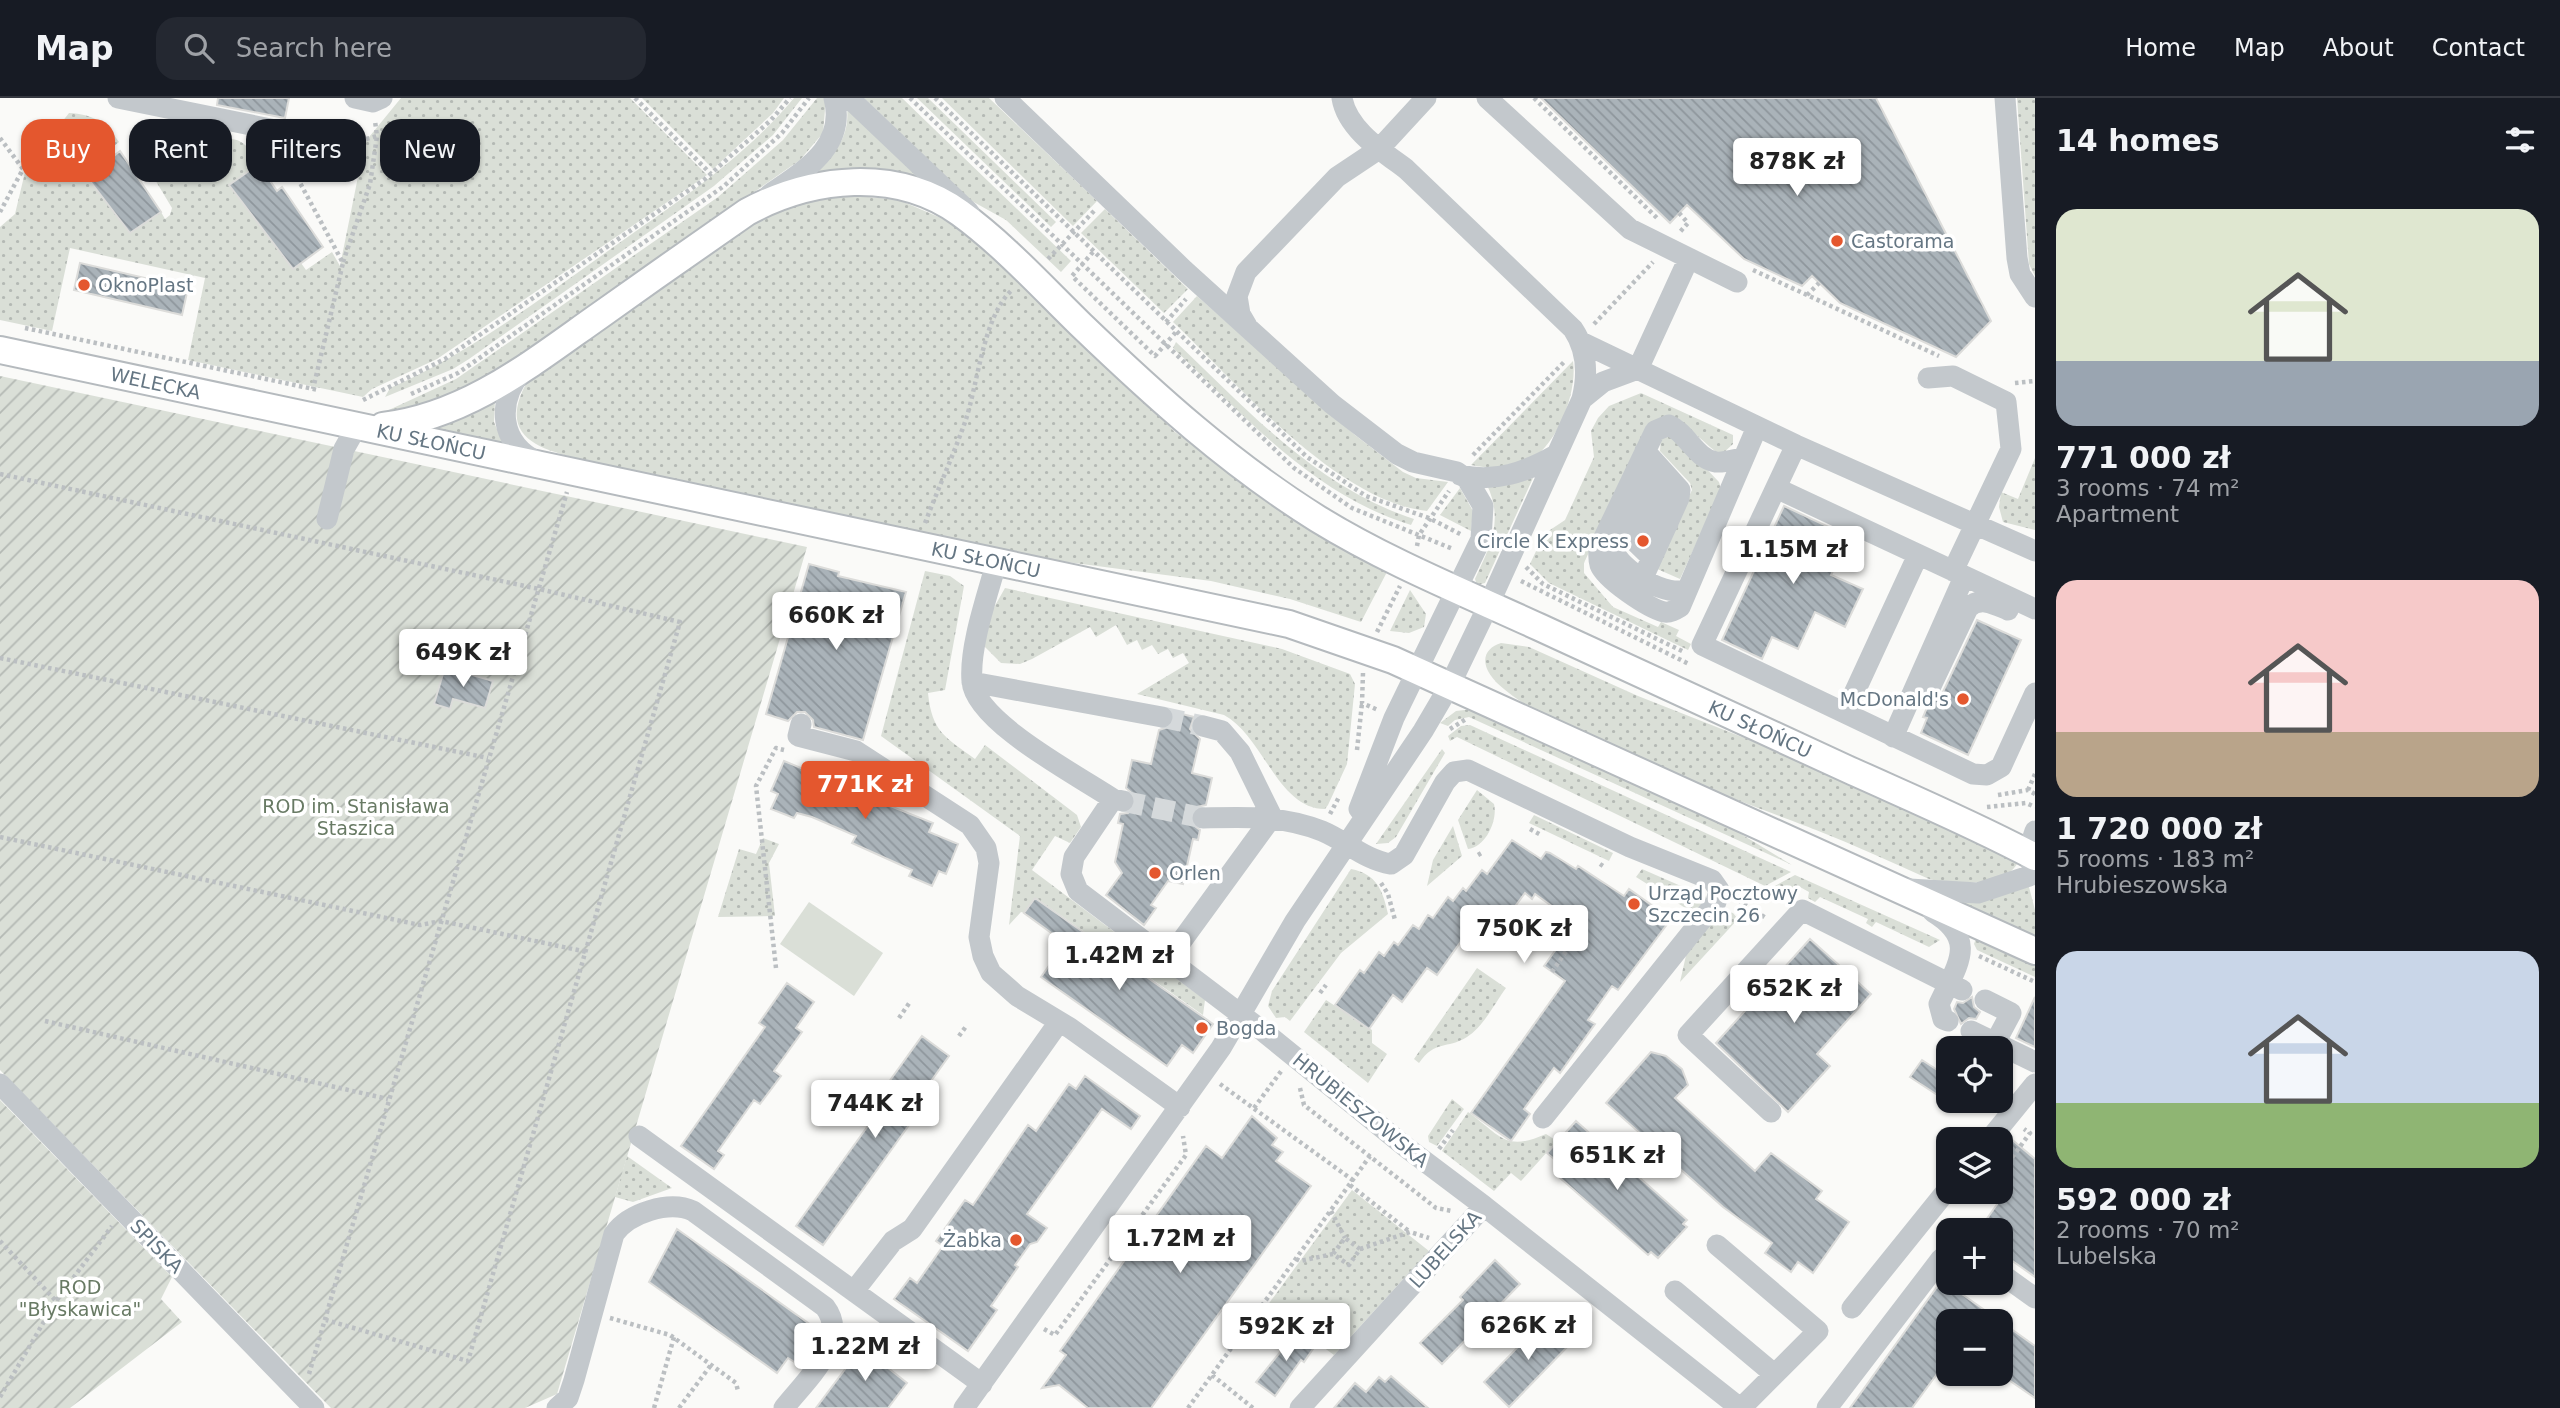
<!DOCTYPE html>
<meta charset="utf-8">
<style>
:root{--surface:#171b24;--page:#242831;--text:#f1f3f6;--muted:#9ea1a6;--line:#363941;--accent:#e4572e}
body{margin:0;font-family:"DejaVu Sans",sans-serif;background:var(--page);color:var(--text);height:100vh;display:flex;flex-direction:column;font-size:26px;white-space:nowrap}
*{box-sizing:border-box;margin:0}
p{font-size:23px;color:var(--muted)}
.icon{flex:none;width:38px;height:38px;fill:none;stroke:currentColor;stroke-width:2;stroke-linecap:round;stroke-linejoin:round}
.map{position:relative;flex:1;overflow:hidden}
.details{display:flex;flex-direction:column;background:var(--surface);width:525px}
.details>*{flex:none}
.top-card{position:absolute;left:21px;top:21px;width:665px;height:63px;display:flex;gap:14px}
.tools{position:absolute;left:1936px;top:938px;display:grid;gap:14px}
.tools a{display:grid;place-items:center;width:77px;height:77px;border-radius:14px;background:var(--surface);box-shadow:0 2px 5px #0004;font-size:35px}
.price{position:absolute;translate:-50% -60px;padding:0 16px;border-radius:7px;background:#fff;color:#222;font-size:23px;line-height:46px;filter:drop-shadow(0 2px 4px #0008)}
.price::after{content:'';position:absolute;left:50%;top:42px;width:21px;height:16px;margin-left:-10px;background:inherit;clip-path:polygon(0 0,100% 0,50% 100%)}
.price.selected{background:var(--accent);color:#fff}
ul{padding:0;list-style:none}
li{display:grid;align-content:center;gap:14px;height:371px;padding:0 21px}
li span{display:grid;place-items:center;height:217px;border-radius:21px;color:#555}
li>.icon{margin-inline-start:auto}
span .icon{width:126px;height:126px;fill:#fffc;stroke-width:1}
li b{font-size:30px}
h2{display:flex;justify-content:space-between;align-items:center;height:84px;padding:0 21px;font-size:30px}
.tag{padding:0 24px;border-radius:21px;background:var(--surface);box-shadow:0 2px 5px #0004;font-size:24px;line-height:63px}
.tag.selected{background:var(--accent);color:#fff}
header{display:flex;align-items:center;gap:42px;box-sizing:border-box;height:98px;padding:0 35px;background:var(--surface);border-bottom:2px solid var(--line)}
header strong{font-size:33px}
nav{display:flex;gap:38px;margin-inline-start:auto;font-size:24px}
.search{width:490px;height:63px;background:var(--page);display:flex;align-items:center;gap:18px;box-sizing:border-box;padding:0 24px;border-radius:21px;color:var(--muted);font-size:26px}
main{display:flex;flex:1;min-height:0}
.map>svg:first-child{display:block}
</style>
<header>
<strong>Map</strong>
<div class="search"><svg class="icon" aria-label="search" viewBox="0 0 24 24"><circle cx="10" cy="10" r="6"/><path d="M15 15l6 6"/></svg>Search here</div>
<nav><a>Home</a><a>Map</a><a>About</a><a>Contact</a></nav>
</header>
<main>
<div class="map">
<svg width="2035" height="1310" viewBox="0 0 2035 1310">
<defs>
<pattern id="grass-dots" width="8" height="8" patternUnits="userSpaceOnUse" patternTransform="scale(1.75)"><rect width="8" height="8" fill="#dadfd7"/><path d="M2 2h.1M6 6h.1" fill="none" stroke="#b4b9b4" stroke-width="1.8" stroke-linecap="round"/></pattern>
<pattern id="garden-furrows" width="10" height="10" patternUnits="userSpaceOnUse" patternTransform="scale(1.75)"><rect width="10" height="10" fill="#dadfd7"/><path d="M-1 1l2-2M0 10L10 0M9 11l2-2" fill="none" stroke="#b4b9b4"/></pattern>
<pattern id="building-back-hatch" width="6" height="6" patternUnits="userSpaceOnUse" patternTransform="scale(1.75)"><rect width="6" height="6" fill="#aab3b9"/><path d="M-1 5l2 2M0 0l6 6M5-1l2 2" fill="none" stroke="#8e969c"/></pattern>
</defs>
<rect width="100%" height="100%" fill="#fafaf8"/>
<path fill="url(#grass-dots)" d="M401 0H630L707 77 437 261 372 291 363 299 188 262 205 180 70 150 52 233 0 222V129L15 116 26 70 69 15C93 16 106 25 119 44L110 51 96 31 67 52 130 135 161 114 165 121 170 117 172 110 148 70 186 45 217 52 224 41C244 39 249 51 259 66L230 88 293 171 301 165 306 172 332 154 340 168 365 44Z
M642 0H784L773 15 713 71Z
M794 0H802L773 37 714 88 469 261 453 271 385 299 390 290C466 257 533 206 601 158 669 109 740 65 794 0Z
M817 0H826L823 35 800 62 478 287 439 306 378 317 456 281 718 99 783 42Z
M864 0H902L1071 163 1061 174 1006 122 970 102Z
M917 0H928L1056 124 1051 129Z
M942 0H989L1097 103 1073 128Z
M2017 0H2035V178L2029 166Z
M847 9 926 83 852 72 811 75C835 57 850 40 847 9Z
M839 96 899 102 955 126 995 160 1175 334 1313 430 1388 472 1361 524 1290 501 1211 483 1059 463 580 361C535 350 498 337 527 284L753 123 783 109Z
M1105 111 1188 191 1164 215 1081 135Z
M1197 198 1355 337 1403 374 1416 380 1448 384 1427 413C1336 403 1237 285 1173 224Z
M1176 244C1249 313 1316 389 1414 421L1411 427C1313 397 1245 318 1173 250Z
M1573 263C1578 297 1554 360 1515 369 1502 371 1485 370 1471 367Z
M1641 295 1733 337V346L1722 356 1715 353C1694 336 1674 310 1647 327L1584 465V475L1613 509 1658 529 1661 524 1679 532 1676 538 1691 546 1688 552 1549 485 1530 466 1544 436 1565 422 1594 359 1591 333 1598 320 1609 308Z
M495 302 494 324 503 346 423 328Z
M1674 337 1719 384 1721 391 1680 481 1655 470 1692 392 1690 385 1660 353 1661 340Z
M2035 360V432L2003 424 1999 409 2001 394 2018 401Z
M1533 380 1485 485 1477 487 1475 481C1490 448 1504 423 1487 387Z
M1460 390 1473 413 1471 433 1440 417Z
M925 473 950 478 964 488 945 592 928 595C932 634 945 639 975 661L985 647 1077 717 1081 729 1070 745 1055 738 1032 772 1205 902 1203 917 1036 800 1024 815 1021 814 1009 827 1020 738 881 638Z
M1005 490 1282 551 1350 576 1355 586 1347 666 1328 707 1325 711C1278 711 1263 638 1224 617L1137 596 1189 565 1183 555 1173 560 1168 551 1158 556 1152 547 1142 552 1137 542 1127 547 1116 527 1096 539 1090 529 1032 561 1020 566 1001 565 984 548 992 513Z
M1410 492 1426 516 1424 529 1409 535 1390 533Z
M1501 545 1529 549 1638 598 1833 675 2014 760 2017 766C2003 790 1951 786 1929 781 1891 764 1854 747 1816 732 1756 708 1512 623 1488 573 1481 559 1488 549 1501 545Z
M1473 611 1723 725 1792 767 1469 619 1455 622 1448 628 1440 625 1456 613Z
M1470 627 1791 774 1765 788 1457 639 1450 643 1448 638 1461 628Z
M1442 651 1445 655 1396 739 1388 745 1376 746Z
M1477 692 1494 706C1498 722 1486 749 1468 751L1458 722Z
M1534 717 1613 755 1609 763 1529 725Z
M1453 728 1462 758 1427 788 1433 762Z
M763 740 779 746 769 765 775 818 718 819 739 751 756 756Z
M1351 771C1377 776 1383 793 1388 816L1341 855 1290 923 1285 919 1276 920 1268 908 1272 893Z
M1642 771 1706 799 1695 816 1636 779Z
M1795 777 1940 842 1929 849 1876 824 1872 829 1866 825 1868 821 1820 799 1815 804 1808 800 1809 794 1800 789 1768 798 1762 795Z
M2028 785 2035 812V841L1957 803Z
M1722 812 1733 815 1738 821 1680 884 1687 853Z
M1976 840 2035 867V879L1977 852 1974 846Z
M1477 870 1506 890C1495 905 1483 929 1467 939 1446 952 1436 941 1419 965L1414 961Z
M1326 902 1372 932V945L1387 956 1368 985 1304 934Z
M1452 1001 1464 1011 1437 1048 1429 1044 1428 1038Z
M1468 1014C1501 1038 1505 1054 1546 1036L1557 1043 1521 1083 1511 1075 1494 1093 1442 1053Z
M627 1058 672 1090 633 1104 615 1099Z
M1352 1092 1429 1153 1334 1257 1267 1208Z"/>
<path fill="url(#garden-furrows)" d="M0 278 807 449 557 1296 525 1310H331L0 972Z
M0 1002 172 1179 161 1201 182 1224 70 1310H0Z"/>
<path fill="#dadfd7" d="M809 804 883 855 854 898 780 846Z"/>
<path fill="url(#building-back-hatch)" stroke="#dcdcda" stroke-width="2" d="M218 0H289L285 20 217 7Z
M1541 0H1876L1991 223 1956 259 1840 205 1812 178 1802 188 1744 161 1687 107 1670 125Z
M96 31 115 57 120 53 161 114 130 135 66 52Z
M259 66 277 93 282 89 323 149 293 171 229 87Z
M80 165 188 190 182 217 74 192Z
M1784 408 1850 439 1831 477 1863 491 1845 529 1815 514 1798 551 1772 539 1762 561 1722 542Z
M809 466 839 474 838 478 906 494 863 642 814 629 813 622 805 614H797L788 623 766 616Z
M1977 522 2021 542 1968 657 1921 635 1927 620 1923 619 1929 605 1941 598Z
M445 569 493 583 485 610 453 601 450 611 434 606Z
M1174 614 1194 619 1190 631 1200 641 1192 675 1212 680 1206 707 1197 709 1191 714 1192 726 1200 732 1198 742 1193 741 1183 786 1168 783 1151 807 1156 810 1144 827 1106 797 1122 775 1115 764 1123 726 1118 725 1120 716 1128 715 1136 706 1135 698 1126 690 1132 662 1151 666 1159 632 1171 628Z
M784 663 813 675 816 667 832 673 828 682 864 697 868 689 883 695 880 704 933 725 929 734 958 746 946 776 939 773 932 788 909 778 912 772 852 745 856 738 812 719 797 715 794 720 771 711 778 696 771 693Z
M1512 742 1541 761 1546 754 1550 755 1576 771 1578 768 1624 798 1629 791 1671 821 1618 892 1612 888 1588 922 1595 926 1560 975 1554 970 1524 1011 1530 1016 1511 1043 1471 1015 1565 883 1544 868 1575 825 1535 796 1532 801 1525 795 1505 822 1496 815 1471 849 1462 842 1437 877 1427 870 1402 904 1393 897 1369 931 1335 907 1360 872 1364 875 1379 854 1384 858 1394 844 1398 847 1413 827 1419 831 1428 817 1433 820 1448 799 1453 803 1463 790 1466 793 1482 772 1487 776Z
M1035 800 1213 926 1193 955 1182 947 1167 968 1041 879 1065 845 1024 815Z
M1810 841 1871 896 1817 956 1830 968 1788 1014 1716 945Z
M787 885 814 904 796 930 802 934 774 973 781 978 760 1006 754 1002 718 1053 724 1057 714 1071 681 1048 765 929 759 925Z
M1972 899 1974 909 1980 914 1976 921 1969 920 1961 926 1954 911 1957 904 1963 905Z
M2035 899V949L2016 940Z
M922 938 949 958 916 1004 922 1009 823 1147 796 1128 875 1018 868 1013Z
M1651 954 1666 958 1682 971 1688 987 1675 1000 1755 1073 1771 1055 1822 1093 1816 1101 1849 1124 1813 1175 1798 1164 1791 1174 1765 1155 1772 1145 1723 1109 1606 1005Z
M1922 962 1948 979V1004L1910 979Z
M1085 978 1140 1018 1131 1031 1102 1011 1027 1116 1047 1130 1037 1144 1030 1146 1015 1167 1018 1169 991 1208 997 1212 968 1253 894 1201 910 1180 917 1185 943 1148 936 1143 965 1102 973 1107 1028 1027 1036 1033 1069 986 1076 991Z
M1252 1018 1277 1040 1272 1047 1283 1054 1276 1063 1311 1088 1151 1310H1088L1059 1287 1042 1290 1066 1257 1060 1253 1206 1048 1222 1060Z
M1576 1023 1687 1122 1683 1126 1687 1129 1658 1160 1651 1154 1648 1157 1560 1080 1563 1077 1556 1071 1560 1066 1547 1055Z
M2010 1040 2035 1061V1179L2000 1154V1132H1979L2000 1102V1049Z
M677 1131 811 1227 800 1243 808 1248 796 1265 788 1260 777 1275 649 1184Z
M1495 1162 1520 1186 1442 1266 1420 1245 1463 1202 1460 1199Z
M1942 1182 2000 1223H1948V1261L1912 1310H1850Z
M1547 1219 1573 1243 1509 1309 1484 1284Z
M2000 1223 2035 1248V1300L2000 1276Z
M1298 1232 1317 1245 1304 1264 1301 1262 1275 1298 1256 1284Z
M867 1242 881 1253 878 1262 907 1285 888 1310H816Z
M1391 1278 1428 1310H1334L1355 1285 1366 1294 1379 1279 1385 1284Z"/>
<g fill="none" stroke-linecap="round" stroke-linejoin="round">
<path stroke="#d5d9db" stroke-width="21" stroke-dasharray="21 10" stroke-linecap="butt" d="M1162 619 1203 628
M1123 703 1203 720"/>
<defs>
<g id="major">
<path id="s1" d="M0 252 1289 526 1393 562 2035 853"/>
<path id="s2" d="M383 328C467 318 532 265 599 218 648 183 698 148 747 114 812 79 896 69 960 115 1004 147 1042 189 1081 227 1155 298 1230 366 1318 421 1388 464 1465 495 1539 529 1641 576 1743 623 1845 670 1909 699 1973 726 2035 759"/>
</g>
</defs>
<use href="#major" stroke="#b5babe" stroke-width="30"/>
<path stroke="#bbbfc2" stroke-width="4.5" stroke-dasharray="3.5 3.5" stroke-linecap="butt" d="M635 0 711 76
M910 0 1294 370 1352 410 1453 451
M935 0 1307 359 1366 398 1429 420 1462 437
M1534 0 1657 120
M145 26 164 52 197 38
M0 40 23 71 0 114
M366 41 377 38 375 23
M284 55 343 165 313 291
M1679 115 1688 125 1679 135
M1093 154 1072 178 1155 258 1176 234
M1048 161 1095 112
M343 164 370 86 377 38
M1753 172 1939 258
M1807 197 1819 185
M1166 224 1186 201
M1594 226 1653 164
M25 230 318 292
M2015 285 2035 283
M411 296 458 275 724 88 782 35 809 0
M363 302 445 261 705 81 771 22 790 0
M1473 357 1565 263
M0 376 539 491 680 524 468 1263 326 1222
M925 425C938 391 953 358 965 324 978 287 983 218 1012 192
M1417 448 1419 437 1449 393
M1526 469 1543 486 1684 554
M1521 483 1689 566
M1377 534 1400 488
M0 560 488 660
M1363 575 1362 605 1378 612
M1450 631 1466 621
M1357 652 1362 605
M2028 692 2035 676
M1998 697 2028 692 2035 696
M1987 709 2026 705 2035 709
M1330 716 1339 699
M1530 731 1541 737
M0 739 420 827 441 823 587 854
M1478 757 1483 754
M1600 766 1603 768
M1381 785 1388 796 1395 822
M1738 802 1766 820
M1979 858 2035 884
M776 870 756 688 776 650 784 652
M1552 874 1569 849
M1320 895 1326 887
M899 920 910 904
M45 923 388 1001
M959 938 967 927
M1220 986 1354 1083
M1300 990 1304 1007 1436 1110 1452 1113
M1254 1010 1282 972
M1439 1051 1453 1032
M2008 1065 2030 1035 2024 1031
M1350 1087 1410 1134
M1331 1113 1345 1140
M0 1143 56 1203
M1360 1151 1410 1134 1429 1140
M1296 1161 1300 1163 1333 1156 1349 1167 1360 1151 1345 1140 1333 1156
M610 1220 670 1237 736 1285 738 1293
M1044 1231 1055 1237 1186 1057 1183 1038
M309 1276 567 394
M1212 1277 1253 1310
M0 1299 56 1203 112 1128
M654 1310 674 1239
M679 1310 711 1267
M1188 1310 1370 1058"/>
<path stroke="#c3c8cc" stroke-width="21" d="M118 0 349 47
M355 0 373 4 382 0
M849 0 969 114
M1005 0 1184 172 1332 306 1397 356 1413 364 1457 374 1467 381 1483 408 1481 441 1394 620 1359 711
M1342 0C1347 31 1382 53 1406 71L1573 231C1587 252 1588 277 1582 301
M1487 0 1630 131 1737 184
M2005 0 2017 160 2020 176 2035 199
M769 97C803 73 847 49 834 0
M1247 228 1240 216 1237 198 1246 174 1337 79 1379 51 1426 0
M1581 244 1796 347 2035 453
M523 272C496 304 499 345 538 364
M1928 280 1953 278 2006 304 2011 351 1953 473
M1796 347 1702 547 1973 676 1987 677 2001 669 2035 595
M1744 360C1734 361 1726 365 1716 364 1696 361 1687 335 1669 327L1655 333 1599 450C1599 455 1598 461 1600 467 1605 481 1648 510 1664 514 1670 515 1675 512 1680 509L1757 329
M1460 377C1495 385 1526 374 1556 357
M1645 377 1675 409
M1776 390 2035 511
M1637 394 1668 426
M1629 412 1660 442
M327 421 344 351 357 328
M1624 425C1620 432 1613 443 1614 451 1617 471 1671 503 1688 490
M1621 430 1652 460
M997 462C988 496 969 548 972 583 975 624 1079 678 1113 701L1123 703
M1637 493 1679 400 1680 392 1645 353
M972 584 1162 619
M1914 592H1929L1968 510C1980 498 1994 506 2008 512
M1845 615 1918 457
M801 626 798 638 856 653 970 727 986 750 989 765 979 839 983 858 991 875 1017 898 1070 930 1180 1009
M1203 628 1222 633 1240 654 1272 719
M1893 639 1964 479
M1113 701 1074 759 1071 776 1078 793 1264 934 1407 1050 1484 1108
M1203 720C1245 719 1282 717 1322 733 1346 743 1365 762 1391 766L1404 757 1445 684 1454 674 1468 672 1630 749 1712 782 1719 792 1716 804 1543 1020
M2032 769 2030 748 2035 733
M1909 791 1978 795 2035 776
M1933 814C1979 842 1957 867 1939 906L1943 921 1948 923
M1167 863 1272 719
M1985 902 2011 915 1995 945
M1971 933 2035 964
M0 986 314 1310
M1771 1014 1688 937 1802 812 1962 892
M639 1038 982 1286
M1990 1041 2035 986
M1717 1147 1818 1233 1741 1310
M2000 1175 2035 1200
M854 1193 893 1143 912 1131 1059 924
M1675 1193 1774 1276
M1852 1210 1948 1091
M557 1310 568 1300 574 1282 614 1136C629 1115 669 1102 693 1113L825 1209C851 1243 805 1283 784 1310
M964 1310 1221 950 1295 823 1423 633 1450 587 1489 506 1582 301 1603 284 1638 271 1688 162
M1300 1310 1484 1108 1740 1310
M1827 1310 1941 1161 1948 1160"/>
<use href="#major" stroke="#fff" stroke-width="26"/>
</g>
<g fill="#e4572e" stroke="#fff" stroke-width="2.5">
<circle cx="1837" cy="143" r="7"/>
<circle cx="84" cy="187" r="7"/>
<circle cx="1643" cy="443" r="7"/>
<circle cx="1963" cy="601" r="7"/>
<circle cx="1155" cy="775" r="7"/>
<circle cx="1634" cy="806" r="7"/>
<circle cx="1202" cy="930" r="7"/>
<circle cx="1016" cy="1142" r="7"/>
</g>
<g text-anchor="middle" stroke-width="7" stroke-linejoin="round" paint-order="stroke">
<g font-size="19" fill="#657683" stroke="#fff" text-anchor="start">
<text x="1851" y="150">Castorama</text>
<text x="98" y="194">OknoPlast</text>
<text x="1629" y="450" text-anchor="end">Circle K Express</text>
<text x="1949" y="608" text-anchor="end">McDonald's</text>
<text x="1169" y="782">Orlen</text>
<text x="1648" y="802">Urząd Pocztowy<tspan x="1648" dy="22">Szczecin 26</tspan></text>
<text x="1216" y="937">Bogda</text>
<text x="1002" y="1149" text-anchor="end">Żabka</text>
</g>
<g font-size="19" fill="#657683" stroke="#fff">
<text dy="7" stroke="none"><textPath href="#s1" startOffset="159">WELECKA</textPath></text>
<text dy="7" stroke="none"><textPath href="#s1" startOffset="441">KU SŁOŃCU</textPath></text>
<text dy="7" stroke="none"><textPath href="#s1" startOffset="1008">KU SŁOŃCU</textPath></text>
<text dy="7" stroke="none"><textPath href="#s2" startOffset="1612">KU SŁOŃCU</textPath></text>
<text transform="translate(1361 1012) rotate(39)" y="7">HRUBIESZOWSKA</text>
<text transform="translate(157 1148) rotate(46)" y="7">SPISKA</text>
<text transform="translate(1445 1151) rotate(-48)" y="7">LUBELSKA</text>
</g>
<g font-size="19" fill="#687a64" stroke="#fff">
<text x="356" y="715">ROD im. Stanisława<tspan x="356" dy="22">Staszica</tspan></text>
<text x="80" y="1196">ROD<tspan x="80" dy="22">"Błyskawica"</tspan></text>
</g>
</g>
</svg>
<div class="tools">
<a><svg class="icon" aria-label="locate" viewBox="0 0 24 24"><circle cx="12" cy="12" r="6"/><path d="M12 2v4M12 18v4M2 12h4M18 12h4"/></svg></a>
<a><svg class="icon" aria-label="layers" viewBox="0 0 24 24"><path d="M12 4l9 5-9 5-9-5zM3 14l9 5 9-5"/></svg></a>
<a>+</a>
<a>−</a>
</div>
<b class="price" style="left:1797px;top:100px">878K zł</b>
<b class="price" style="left:1793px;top:488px">1.15M zł</b>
<b class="price" style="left:836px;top:554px">660K zł</b>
<b class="price" style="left:463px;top:591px">649K zł</b>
<b class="price selected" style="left:865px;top:723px">771K zł</b>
<b class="price" style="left:1524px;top:867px">750K zł</b>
<b class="price" style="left:1119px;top:894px">1.42M zł</b>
<b class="price" style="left:1794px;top:927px">652K zł</b>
<b class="price" style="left:875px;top:1042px">744K zł</b>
<b class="price" style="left:1617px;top:1094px">651K zł</b>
<b class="price" style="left:1180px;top:1177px">1.72M zł</b>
<b class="price" style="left:1528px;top:1264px">626K zł</b>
<b class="price" style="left:1286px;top:1265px">592K zł</b>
<b class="price" style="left:865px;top:1285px">1.22M zł</b>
<div class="top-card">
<a class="tag selected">Buy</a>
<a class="tag">Rent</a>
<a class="tag">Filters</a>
<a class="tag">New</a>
</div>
</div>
<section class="details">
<h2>14 homes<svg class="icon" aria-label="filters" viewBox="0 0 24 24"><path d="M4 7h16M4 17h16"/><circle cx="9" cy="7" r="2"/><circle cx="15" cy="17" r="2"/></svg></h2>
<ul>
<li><span style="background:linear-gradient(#dfe7d0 70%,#9aa5b1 0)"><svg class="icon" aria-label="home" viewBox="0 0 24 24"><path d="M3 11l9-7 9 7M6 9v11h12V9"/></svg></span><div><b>771 000 zł</b><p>3 rooms · 74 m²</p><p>Apartment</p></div></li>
<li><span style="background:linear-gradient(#f6c9c9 70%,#b9a48a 0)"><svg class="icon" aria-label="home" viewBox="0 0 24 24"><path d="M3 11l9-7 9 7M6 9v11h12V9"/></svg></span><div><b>1 720 000 zł</b><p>5 rooms · 183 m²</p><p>Hrubieszowska</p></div></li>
<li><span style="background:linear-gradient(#c9d6e8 70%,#8fb573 0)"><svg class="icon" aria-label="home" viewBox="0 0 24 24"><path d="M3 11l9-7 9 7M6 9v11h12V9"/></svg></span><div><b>592 000 zł</b><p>2 rooms · 70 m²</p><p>Lubelska</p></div></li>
</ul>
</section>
</main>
